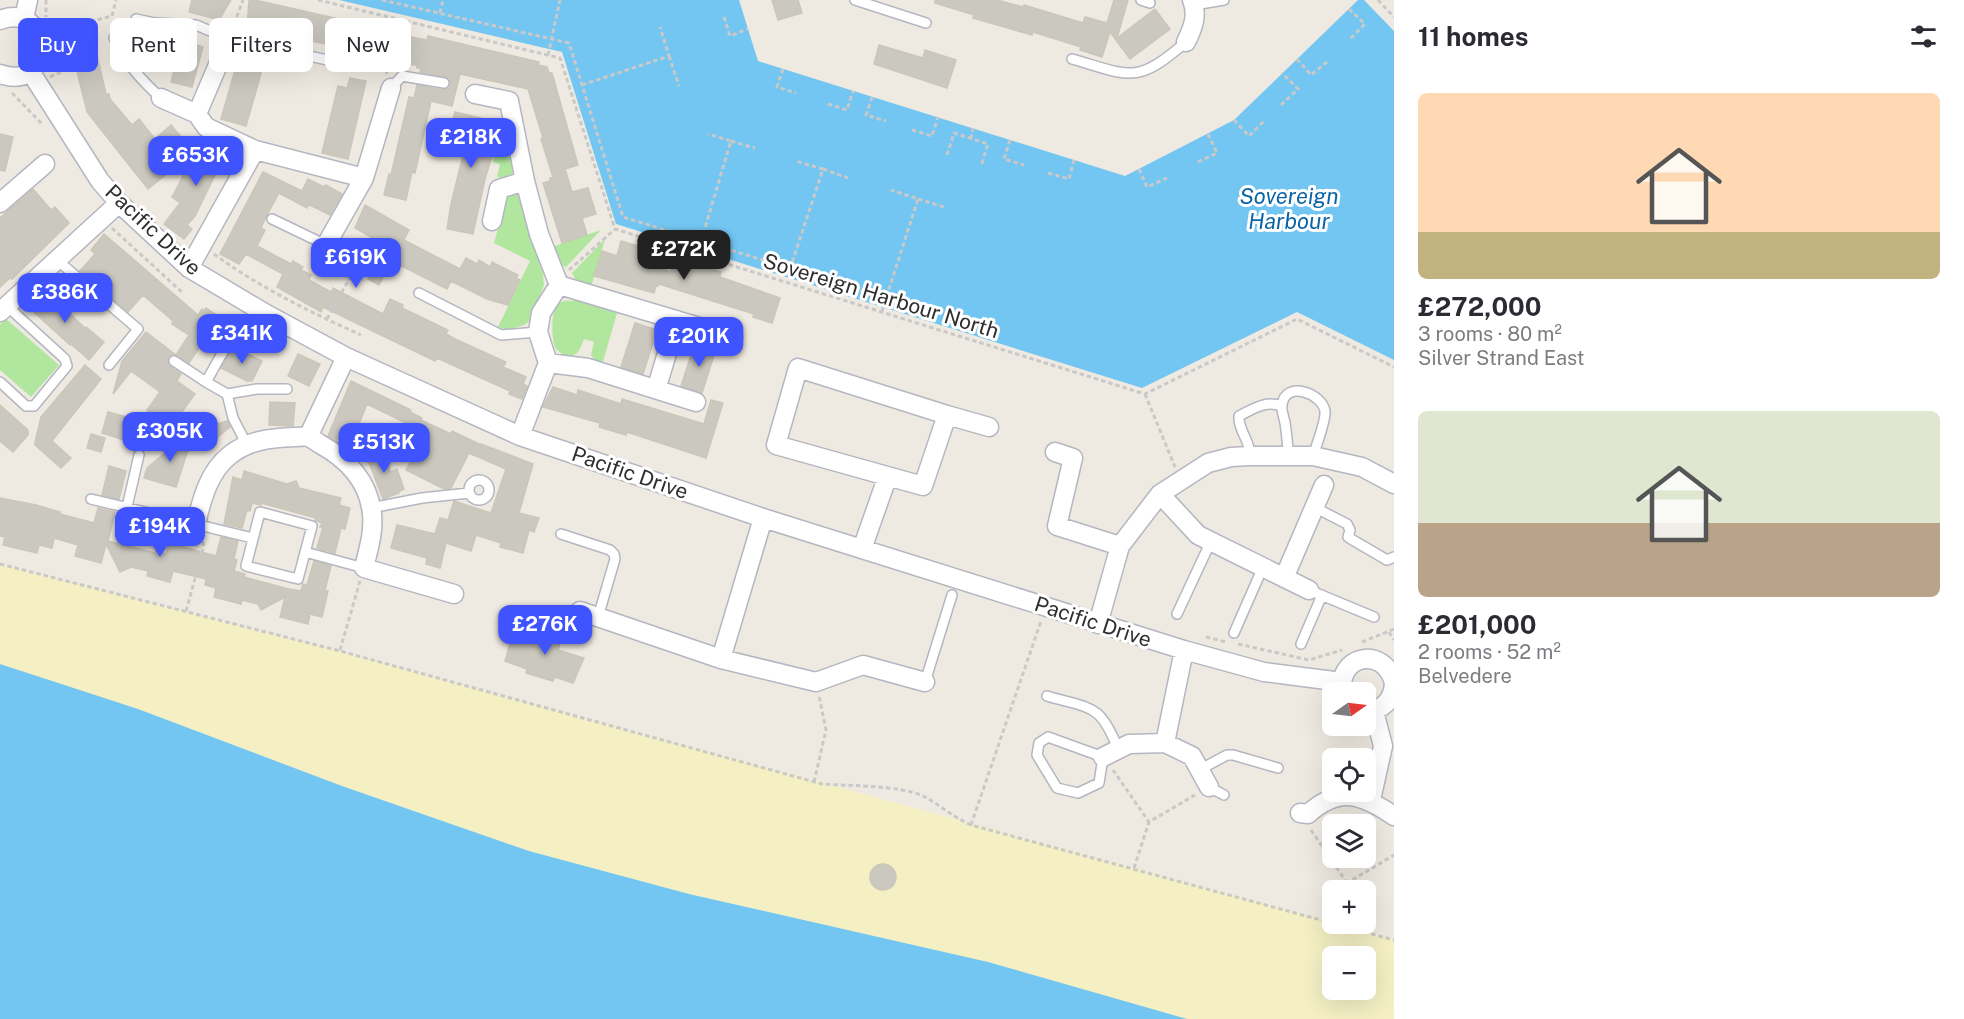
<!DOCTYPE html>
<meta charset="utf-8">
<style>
:root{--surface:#fff;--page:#f7f7f7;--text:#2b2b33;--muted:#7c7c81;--accent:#3f53fe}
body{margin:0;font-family:"Public Sans",sans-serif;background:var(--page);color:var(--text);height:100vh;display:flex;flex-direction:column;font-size:22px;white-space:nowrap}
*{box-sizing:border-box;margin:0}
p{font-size:20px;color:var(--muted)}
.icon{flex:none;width:33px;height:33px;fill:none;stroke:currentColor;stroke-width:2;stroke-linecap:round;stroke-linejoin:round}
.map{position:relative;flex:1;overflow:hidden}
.panel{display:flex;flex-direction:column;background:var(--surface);width:570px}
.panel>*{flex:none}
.banner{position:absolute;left:18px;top:18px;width:570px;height:54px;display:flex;gap:12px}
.needle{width:39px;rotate:76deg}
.controls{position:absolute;left:1322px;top:682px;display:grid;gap:12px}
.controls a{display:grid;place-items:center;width:54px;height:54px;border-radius:9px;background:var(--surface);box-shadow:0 6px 24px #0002;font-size:30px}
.price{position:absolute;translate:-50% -51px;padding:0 14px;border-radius:12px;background:var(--accent);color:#fff;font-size:20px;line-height:39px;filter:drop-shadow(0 2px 3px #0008)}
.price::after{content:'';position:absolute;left:50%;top:36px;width:18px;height:14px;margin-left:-9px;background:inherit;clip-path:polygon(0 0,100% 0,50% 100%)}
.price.on{background:#222;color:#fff}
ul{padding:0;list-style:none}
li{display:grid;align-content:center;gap:12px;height:318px;padding:0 24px}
li span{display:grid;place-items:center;height:186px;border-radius:9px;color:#555}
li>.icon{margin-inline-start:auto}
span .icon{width:108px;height:108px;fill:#fffc;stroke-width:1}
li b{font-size:26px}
h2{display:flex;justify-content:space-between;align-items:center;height:72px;padding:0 24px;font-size:26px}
.tag{padding:0 21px;border-radius:9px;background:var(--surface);box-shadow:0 6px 24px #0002;font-size:21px;line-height:54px}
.tag.on{background:var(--accent);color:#fff}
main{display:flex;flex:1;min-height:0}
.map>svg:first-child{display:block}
</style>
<main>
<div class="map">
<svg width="1394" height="1019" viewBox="0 0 1394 1019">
<rect width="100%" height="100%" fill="#efeae1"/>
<path fill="#b0e69d" d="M505 111 515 167 512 174 503 178 497 177 500 164 493 162Z
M510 192 518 193 522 198 530 235 543 274 544 285 530 321 524 325 508 330 498 327 530 261 494 243 507 196Z
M601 230 566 267 561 265 552 247Z
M605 239 591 287 576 280 572 273Z
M574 299 617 313 602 365 596 362 591 355 594 342 584 339C579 352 577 358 562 356V354L555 348C551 334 548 295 573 301Z
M5 318 59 365 31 397 0 370V325Z"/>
<path fill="#f4f0c4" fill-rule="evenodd" d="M0 564 340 651 1332 922V924H1339L1394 939V1019H416L0 763ZM1332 957H1365V990H1332Z"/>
<path fill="#73c6f2" d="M339 0H739L758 61 1125 176 1234 120 1358 0H1364L1394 31V360L1297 312 1142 388 616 224 562 52Z
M0 664 138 709 342 786 529 851 689 894 988 962 1187 1019H0Z"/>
<path fill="#cbc8bf" stroke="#cbc6ba" stroke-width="1.5" d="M192 0H231L219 20 189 12Z
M255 0 379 28 367 62 354 61 356 50 247 28 249 1Z
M772 0H798L802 13 778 20Z
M935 0H997L1023 7 1024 5 1083 23 1085 17 1107 23 1114 0H1128L1117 38 1155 9 1170 29 1130 59 1110 32 1102 57 1080 50 1081 47 1033 32 1032 35 973 18 974 15 935 3Z
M128 19 132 24 139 26 133 43 122 38Z
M91 30 106 94H109L110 99 132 125 139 119 155 139 171 125 194 152 148 189 87 112 68 35Z
M396 34 427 40 428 36 539 62 538 65 547 67 549 73H552L578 165 565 169 572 192 588 188 596 214 582 218 587 235 562 243 543 183 550 181V178L553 177 541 139 543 138 528 89 460 74 452 106 431 101 415 173 412 172 406 200 384 195 389 174 391 175 409 97 414 98 417 85 443 90 449 88 451 84 446 77 420 72 421 68H417V65L390 64Z
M182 40 203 47 192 87 171 82Z
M879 45 923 58 925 50 956 60 947 88 874 64Z
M237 63 262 70 246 126 221 119Z
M350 78 366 81 348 159 322 153 338 86 347 88Z
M455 112 502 123 485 179 473 234 447 229 451 204 467 139 449 135Z
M0 134 13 137 5 171 0 170Z
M206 142 232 157 226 168 221 166 215 175 195 216 187 225 192 229 184 239 164 224 180 203 172 197 195 154 197 157Z
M263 172 302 191 308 179 324 187 326 185 342 194 330 215 314 207 308 205 307 208 279 193 266 217 261 228 265 230 257 246 291 264 293 261 303 267 301 270 311 275 309 280 331 292 333 288 383 314 390 299 403 305 402 308 448 330 446 334 455 339 506 362 503 367 526 377 523 384 527 386 522 399 509 394 510 391 437 358 435 361 323 307 321 312 277 287 283 274 246 254 239 264 220 254Z
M33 189 51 210 55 207 69 223 12 279 10 278 0 287V218Z
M365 205 409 230 404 240 460 269 466 258 477 264 479 260 490 267 492 262 518 275 516 278 520 280 508 305 487 299 451 281 447 289 392 261 379 285 368 279 374 272V267L385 245 355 228Z
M104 234 198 315 202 309 204 311 206 308 227 322 229 320 240 326 238 329 242 332 236 341 213 327 189 363 175 354 169 357 168 365 181 374 177 381 195 394 171 427 147 410 160 392 131 371 113 394 122 361 146 332 176 355 189 335 172 324 173 321 143 295 128 312 80 271 95 254 91 250Z
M621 241 648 249 644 263 671 272 675 258 721 272 720 277 780 298 772 323 753 317 754 314 659 284 658 286H656L654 293 594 276 602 251 617 256Z
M43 288 85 328 86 327 104 342 89 360 71 344 70 345 26 305Z
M635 323 657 330 643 374 621 367Z
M695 343 716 349 702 393 681 386Z
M231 346 262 361 252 381H247L221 368 231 351Z
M298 354 320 364 309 386 288 376Z
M85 365 101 379 52 441 71 458 61 468 35 445V442L41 417Z
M351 381 411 410 410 412 422 418 421 420 451 434 452 431 481 445V444L533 464 519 513 539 518 534 532 529 530 523 553 500 547 501 543 476 535 471 551 446 543 440 568 426 564 427 558 391 548 397 525 435 534 440 518 448 520 454 501 491 513 506 469 469 453 451 488 444 489 406 470 418 447 412 444 413 442 401 436 406 423 367 404 349 449 344 447 328 436Z
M553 387 577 395 578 390 621 404 622 399 704 424 711 400 723 403 706 458 627 432 626 435 599 427 600 423 543 407Z
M270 402 295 403 293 426 269 425Z
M0 405 28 430V435L13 452 0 441Z
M108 412 141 421 134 443 102 433Z
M216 421 218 424 227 421 230 427 207 446 198 436Z
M195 428 176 487 144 478 147 468Z
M91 434 105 438 101 452 87 448Z
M373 446 389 466 390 472 397 469 404 489 398 492 399 493 383 499 370 465 362 455Z
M109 466 126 471 119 499 102 495Z
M244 471 287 484 296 481 299 488 341 498 339 505 350 508 345 529 341 528 335 553 317 548 323 527H320L322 523 315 520 316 518 261 503V505L252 503 250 511 247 510 242 528 224 524 233 477 242 480Z
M0 498 36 505 60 512V514L94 523 98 508 115 512 108 541 155 553 156 551 166 554 169 543 216 556 221 537 238 541 234 559 237 560 234 571 245 574 244 577 289 589 301 591 303 584 307 585 314 561 331 566 325 590 328 591 322 617 310 614 308 624 280 617 285 597 261 610 258 604 242 600 241 604 214 597 216 588 205 585 206 579 173 571 170 582 147 576 148 571 131 567 120 572 106 544 101 563 75 556 78 545 54 538 52 548 39 545 37 553 3 545 5 537 0 536Z
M542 623 564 631 558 650 584 658 573 683 555 677 553 681 526 673 527 669 505 661 512 636 535 646Z
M870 877a13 13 0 1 1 26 0a13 13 0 1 1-26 0Z"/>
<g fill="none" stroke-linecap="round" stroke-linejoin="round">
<defs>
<path id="service" d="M855 0 926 23
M1141 0 1150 3
M1194 5 1224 0
M136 19 155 23 196 25 229 39 337 62
M114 38C126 63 141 80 161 98
M1072 59C1131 76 1136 85 1186 42
M391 88 402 76 444 83
M272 219 326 245 368 269
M57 260 138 329 109 365
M419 293 501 335 538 332
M174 361 206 382 225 348
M0 382 26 406H34L67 366 65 359 7 306
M206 382 227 394 233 418 247 445
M227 394 257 389H287
M1289 455C1287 445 1287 434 1285 423 1284 417 1281 410 1282 405 1285 380 1322 393 1325 411 1326 421 1316 446 1313 456
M1250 456C1250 439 1238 431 1239 416 1253 409 1266 400 1281 406
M469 490a10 10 0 1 1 20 0a10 10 0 1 1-20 0Z
M91 499 253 538
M127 507 139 455
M1314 507 1347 524 1350 530 1348 537 1351 539 1387 560 1394 557
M371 508 422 498 469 493
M260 512 312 526 298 579 246 566Z
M561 534 610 550 614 554 615 559 598 617
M305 552 364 568
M1309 590 1374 617
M1177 614 1211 541
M1234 633 1263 567
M1301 644 1322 595
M925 682 952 595
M1047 696C1091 709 1100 703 1118 749
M1048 737 1103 757 1099 783 1078 793 1057 788 1037 755 1039 743Z
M1199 770 1227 755H1233L1278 768
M1209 787 1224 795"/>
<path id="minor" d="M24 19 28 0
M0 20C51 0 58 93 0 74
M229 39 197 114 206 127 255 150 364 178 391 88
M1186 42C1193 28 1198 15 1192 0
M30 71 100 181 119 203 189 268 268 315 346 357 520 436 763 518 1184 650 1264 672 1342 682
M475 94 509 101 525 181 539 234 559 285
M161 98 197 114
M0 203 45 164
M492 221 499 189 525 181
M326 245 364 178
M189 268 255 150
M559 285 733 337
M0 312 119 203
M548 363 588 368 696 402
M659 380 677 320
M947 415 798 368 776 445 923 486 947 415 989 427
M520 436 548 363 538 332 541 313 559 285
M308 437 346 357
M1055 452 1073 458 1057 526 1120 546
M1160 494 1198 535 1309 590
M196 523C202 499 209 471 230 455 249 440 271 438 295 437 299 437 305 436 308 437 312 438 317 442 320 444 347 459 369 482 372 514 374 533 368 550 364 568L454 594
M862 549 887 478
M1284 578 1324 485
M580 611 721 659 816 682 863 665 925 682
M1098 624 1120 546 1160 494 1208 463 1231 457 1250 456H1313L1362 467 1394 484
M721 659 763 518
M1343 693C1335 656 1384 644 1394 683
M1365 711C1383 711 1393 700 1394 683
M1165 743 1184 650
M1103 757 1129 744 1165 743 1192 756 1209 787
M1371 800 1383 746 1374 711
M1300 813 1308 814C1339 786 1362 794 1394 816"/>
</defs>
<use href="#service" stroke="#b4b6c1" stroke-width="12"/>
<use href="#minor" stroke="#b4b6c1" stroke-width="21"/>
<path stroke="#c9c9c9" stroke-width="3" stroke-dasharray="4.5 3" stroke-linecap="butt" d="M46 0V17
M318 0 560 58 615 229 1145 394 1297 319 1394 367
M382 0 569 43 623 217 886 298
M1378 0 1394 17
M1349 9 1365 24 1350 39
M440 13 443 0
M724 17 730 36 748 29
M234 24 243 0
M54 31 112 16 116 0
M548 55 560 0
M669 56 679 86
M1297 59 1311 75 1327 62
M783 69 777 87 796 93
M387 74 384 63 393 18
M50 77 61 72 58 51
M582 85 669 56 660 27
M12 93 43 125
M872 97 866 115 886 121
M828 104 847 110 853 91
M1281 105 1298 89 1282 73
M1234 120 1249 136 1264 121
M912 130 932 136 938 117
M971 139 973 128
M1010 140 1004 159 1024 165
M731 141 755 148
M947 155 954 133 988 144 981 166
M1198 162 1217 153 1208 134
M823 169 848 178
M1139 169 1147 187 1167 178
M1048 173 1069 179 1074 160
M918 199 944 207
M112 228 184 294
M701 241 731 141 708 134
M214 254C259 287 310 312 361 335
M790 269 823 169 795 161
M569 270 615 229
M882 311 918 199 891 190
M327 319 353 272
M1145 394 1175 467
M0 564 340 651 822 784C849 786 899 785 923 796 940 805 953 817 971 825L1332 923
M186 611 204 546 201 537
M1389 632 1394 640
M1206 637 1226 642
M1362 642 1394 629
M1238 644 1309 660 1342 650
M340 650 360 581
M1324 696V705L1332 711
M1353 726 1362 729
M1113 770 1149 822
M814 782 826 730 819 696
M971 825 1041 621
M1311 830 1347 883
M1134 868 1149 822 1195 795
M1344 891 1347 883 1394 855
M1335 924 1394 940"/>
<use href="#service" stroke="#fff" stroke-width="9"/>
<use href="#minor" stroke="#fff" stroke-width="18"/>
</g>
<g text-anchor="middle" stroke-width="6" stroke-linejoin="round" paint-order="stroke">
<g font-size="21" fill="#2e2e2e" stroke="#fff">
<text transform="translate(153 230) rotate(43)" y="7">Pacific Drive</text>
<text transform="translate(881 296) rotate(17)" y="7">Sovereign Harbour North</text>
<text transform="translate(630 473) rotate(19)" y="7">Pacific Drive</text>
<text transform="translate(1093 622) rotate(18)" y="7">Pacific Drive</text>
</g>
<g font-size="22" font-style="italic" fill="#0a64a6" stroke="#fff">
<text x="1289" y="204">Sovereign<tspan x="1289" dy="25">Harbour</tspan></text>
</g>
</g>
</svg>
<div class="controls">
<a><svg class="needle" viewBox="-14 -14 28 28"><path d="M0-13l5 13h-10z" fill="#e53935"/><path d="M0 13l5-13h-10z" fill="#7c7c81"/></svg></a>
<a><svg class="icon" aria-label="locate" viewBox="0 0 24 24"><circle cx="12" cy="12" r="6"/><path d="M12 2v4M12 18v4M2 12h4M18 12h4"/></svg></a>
<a><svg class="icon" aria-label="layers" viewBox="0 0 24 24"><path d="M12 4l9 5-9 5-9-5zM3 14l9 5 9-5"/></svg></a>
<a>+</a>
<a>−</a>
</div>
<b class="price" style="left:471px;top:169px">£218K</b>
<b class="price" style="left:196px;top:187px">£653K</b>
<b class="price on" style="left:684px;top:281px">£272K</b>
<b class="price" style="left:356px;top:289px">£619K</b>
<b class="price" style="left:65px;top:324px">£386K</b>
<b class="price" style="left:242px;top:365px">£341K</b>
<b class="price" style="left:699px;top:368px">£201K</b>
<b class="price" style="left:170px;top:463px">£305K</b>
<b class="price" style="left:384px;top:474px">£513K</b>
<b class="price" style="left:160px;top:558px">£194K</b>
<b class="price" style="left:545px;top:656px">£276K</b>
<div class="banner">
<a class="tag on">Buy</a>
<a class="tag">Rent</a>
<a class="tag">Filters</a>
<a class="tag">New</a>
</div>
</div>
<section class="panel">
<h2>11 homes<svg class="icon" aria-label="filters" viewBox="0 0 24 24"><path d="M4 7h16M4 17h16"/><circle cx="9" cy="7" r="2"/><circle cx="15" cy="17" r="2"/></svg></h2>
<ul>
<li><span style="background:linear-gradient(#ffd9b3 75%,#c2b280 0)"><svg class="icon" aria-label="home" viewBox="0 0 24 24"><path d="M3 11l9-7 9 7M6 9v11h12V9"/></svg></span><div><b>£272,000</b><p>3 rooms · 80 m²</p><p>Silver Strand East</p></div></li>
<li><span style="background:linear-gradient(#dfe7d0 60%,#b9a48a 0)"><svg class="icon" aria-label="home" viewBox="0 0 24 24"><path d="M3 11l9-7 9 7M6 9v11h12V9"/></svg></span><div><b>£201,000</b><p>2 rooms · 52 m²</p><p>Belvedere</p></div></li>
</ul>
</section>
</main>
